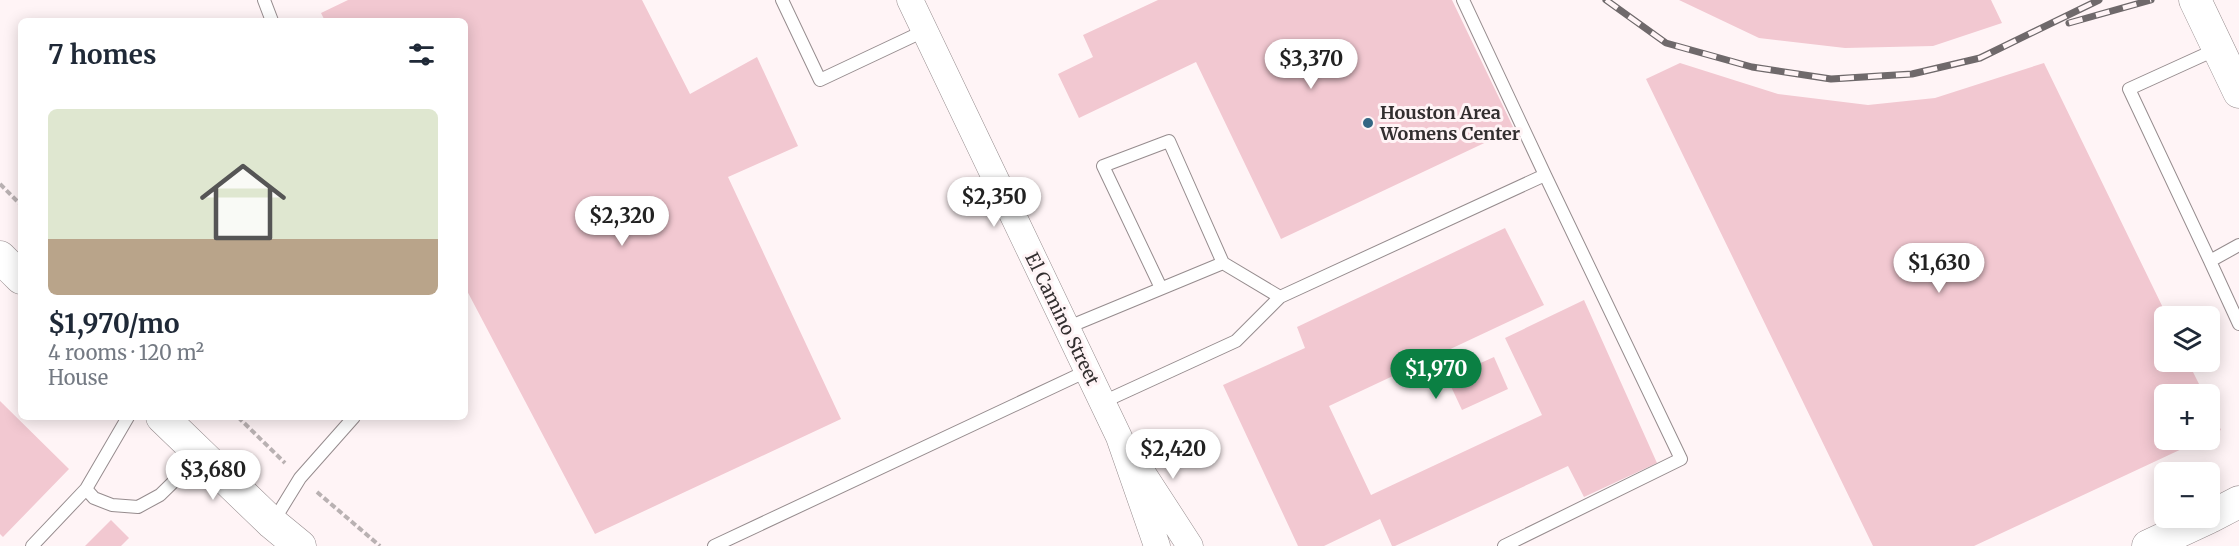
<!DOCTYPE html>
<meta charset="utf-8">
<style>
:root{--surface:#fff;--page:#f6f6f7;--text:#1f2937;--muted:#747a83;--line:#e0e1e3;--accent:#0b8043}
body{margin:0;font-family:Merriweather,serif;background:var(--page);color:var(--text);height:100vh;display:flex;flex-direction:column;font-size:22px;white-space:nowrap}
*{box-sizing:border-box;margin:0}
p{font-size:20px;color:var(--muted)}
.icon{flex:none;width:33px;height:33px;fill:none;stroke:currentColor;stroke-width:2;stroke-linecap:round;stroke-linejoin:round}
.map{position:relative;flex:1;overflow:hidden}
.details{position:absolute;left:18px;top:18px;width:450px;height:402px;display:flex;flex-direction:column;background:var(--surface);border-radius:9px;box-shadow:0 3px 15px #0003}
.details>*{flex:none}
.fabs{position:absolute;left:2154px;top:306px;display:grid;gap:12px}
.fabs a{display:grid;place-items:center;width:66px;height:66px;border-radius:9px;background:var(--surface);box-shadow:0 3px 15px #0003;font-size:30px}
.price{position:absolute;translate:-50% -51px;padding:0 14px;border-radius:21px;background:#fff;color:#222;font-size:20px;line-height:39px;filter:drop-shadow(0 2px 3px #0008)}
.price::after{content:'';position:absolute;left:50%;top:36px;width:18px;height:14px;margin-left:-9px;background:inherit;clip-path:polygon(0 0,100% 0,50% 100%)}
.price.selected{background:var(--accent);color:#fff}
ul{padding:0;list-style:none}
li{display:grid;align-content:center;gap:12px;height:318px;padding:0 30px}
li+li{border-top:2px solid var(--line)}
li span{display:grid;place-items:center;height:186px;border-radius:9px;color:#555}
li>.icon{margin-inline-start:auto}
span .icon{width:108px;height:108px;fill:#fffc;stroke-width:1}
li b{font-size:26px}
h2{display:flex;justify-content:space-between;align-items:center;height:72px;padding:0 30px;font-size:26px}
.map>svg:first-child{display:block}
</style>
<div class="map">
<svg width="2239" height="546" viewBox="0 0 2239 546">
<rect width="100%" height="100%" fill="#fff4f6"/>
<path fill="#f2c8d1" d="M348 0H642L690 94 757 57 798 146 728 177 841 419 595 534 465 287V21H325L321 13Z
M1158 0H1452L1514 129 1281 239 1196 62 1079 118 1058 74 1093 57 1083 35Z
M1679 0H1991L2002 23 1933 46 1845 48 1759 38Z
M1680 63 1778 94 1868 105 1935 98 2044 63 2167 316 2164 362H2188L2204 394H2164V440H2201L1974 546H1873L1646 79Z
M1505 228 1544 305 1329 406 1371 495 1542 415 1505 338 1584 300 1657 463 1584 497 1568 466 1395 546H1392L1380 519 1324 546H1298L1223 385 1305 348 1297 327Z
M1494 357 1508 389 1462 410 1447 378Z
M0 401 69 469 3 537 0 534Z
M2210 406 2221 430 2210 435Z
M111 520 129 538 121 546H85Z"/>
<g fill="none" stroke-linecap="round" stroke-linejoin="round">
<defs>
<path id="service" d="M264 0 272 21
M782 0 820 80 924 31
M1463 0 1545 175
M2217 49 2129 89 2210 261 2239 245
M2210 261 2239 324
M1161 288 1103 166 1169 141 1223 263
M1066 328 1223 263 1280 297 1545 175 1681 459 1504 546
M1103 402 1236 341 1280 297
M128 417 86 489 94 498 112 505 138 507 160 495 201 455
M273 522 300 478 354 417
M32 546 86 489
M714 546 1087 371"/>
<path id="minor" d="M910 0 1119 437 1157 546
M1142 472 1190 546"/>
<path id="tertiary" d="M2195 0 2239 92
M0 257 21 278
M162 417 272 523 300 546
M2210 517 2239 502
M2148 546 2208 518"/>
</defs>
<use href="#service" stroke="#968c8e" stroke-width="14"/>
<use href="#minor" stroke="#968c8e" stroke-width="27"/>
<use href="#tertiary" stroke="#968c8e" stroke-width="33"/>
<path stroke="#b9b1b2" stroke-width="4" stroke-dasharray="6 3" stroke-linecap="butt" d="M0 184 21 205
M238 417 285 463
M317 492 380 546"/>
<use href="#service" stroke="#fff" stroke-width="12"/>
<use href="#minor" stroke="#fff" stroke-width="26"/>
<use href="#tertiary" stroke="#fff" stroke-width="32"/>
<defs>
<path id="rail" d="M1606 0 1666 43 1752 67 1831 79 1912 74 1980 58 2099 0
M2069 23 2151 0"/>
</defs>
<use href="#rail" stroke="#6f696b" stroke-width="7"/>
<use href="#rail" stroke="#fff4f6" stroke-width="4.5" stroke-dasharray="14" stroke-linecap="butt"/>
</g>
<circle fill="#346784" stroke="#fff4f6" stroke-width="2" cx="1368" cy="123" r="6"/>
<g text-anchor="middle" stroke-width="6" stroke-linejoin="round" paint-order="stroke">
<g font-size="18" font-weight="bold" fill="#322e2f" stroke="#fff4f6" text-anchor="start">
<text x="1380" y="119">Houston Area<tspan x="1380" dy="21">Womens Center</tspan></text>
</g>
<g font-size="18" fill="#322e2f" stroke="#fff4f6">
<text transform="translate(1062 319) rotate(64)" y="6">El Camino Street</text>
</g>
</g>
</svg>
<div class="fabs">
<a><svg class="icon" aria-label="layers" viewBox="0 0 24 24"><path d="M12 4l9 5-9 5-9-5zM3 14l9 5 9-5"/></svg></a>
<a>+</a>
<a>−</a>
</div>
<b class="price" style="left:1311px;top:90px">$3,370</b>
<b class="price" style="left:994px;top:228px">$2,350</b>
<b class="price" style="left:622px;top:247px">$2,320</b>
<b class="price" style="left:1939px;top:294px">$1,630</b>
<b class="price selected" style="left:1436px;top:400px">$1,970</b>
<b class="price" style="left:1173px;top:480px">$2,420</b>
<b class="price" style="left:213px;top:501px">$3,680</b>
<section class="details">
<h2>7 homes<svg class="icon" aria-label="filters" viewBox="0 0 24 24"><path d="M4 7h16M4 17h16"/><circle cx="9" cy="7" r="2"/><circle cx="15" cy="17" r="2"/></svg></h2>
<ul>
<li><span style="background:linear-gradient(#dfe7d0 70%,#b9a48a 0)"><svg class="icon" aria-label="home" viewBox="0 0 24 24"><path d="M3 11l9-7 9 7M6 9v11h12V9"/></svg></span><div><b>$1,970/mo</b><p>4 rooms · 120 m²</p><p>House</p></div></li>
</ul>
</section>
</div>
